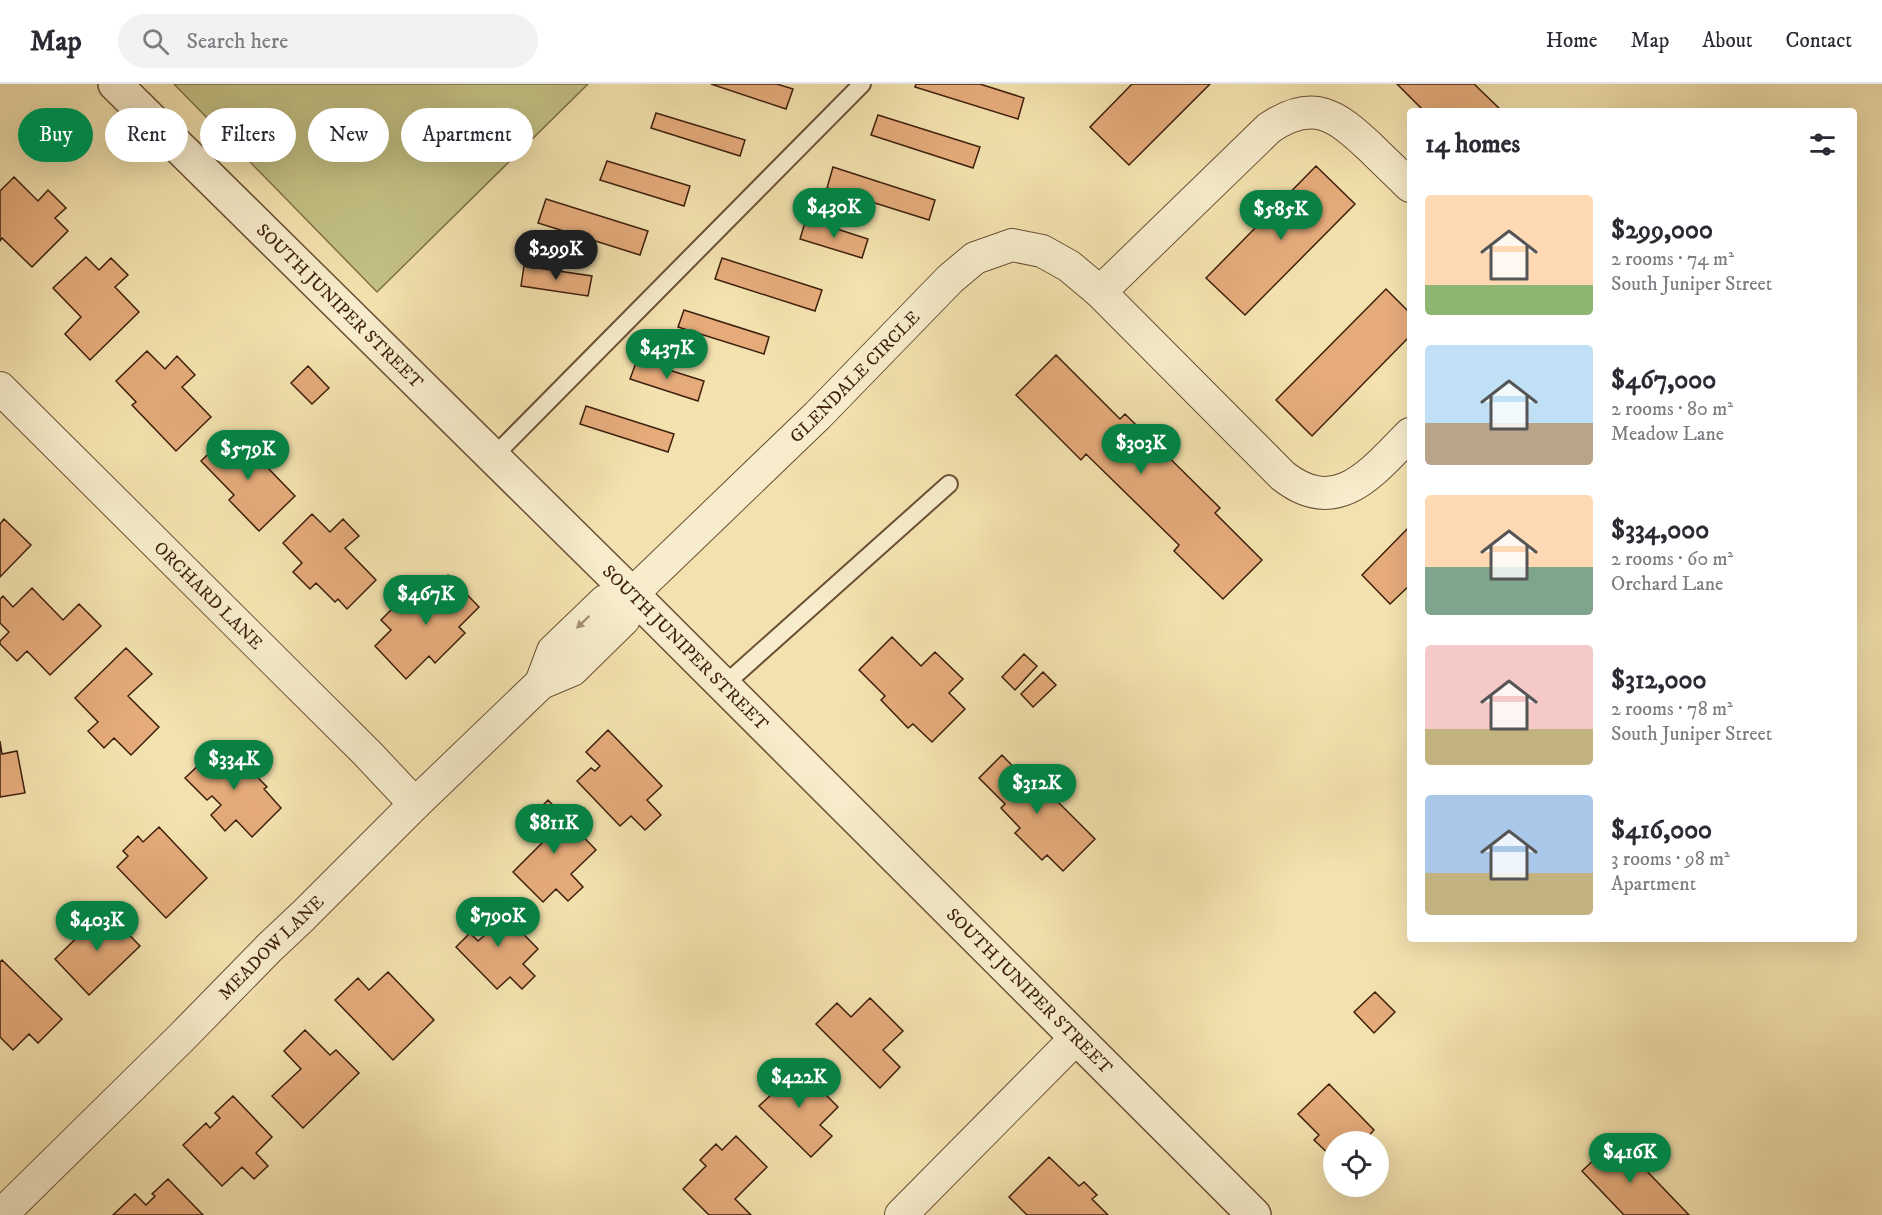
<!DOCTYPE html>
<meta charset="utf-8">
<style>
:root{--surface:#fff;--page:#f2f2f3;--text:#2b2b33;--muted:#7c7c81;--line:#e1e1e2;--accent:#0b8043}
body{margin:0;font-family:"IM FELL DW Pica",serif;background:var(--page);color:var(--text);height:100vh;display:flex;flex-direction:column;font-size:22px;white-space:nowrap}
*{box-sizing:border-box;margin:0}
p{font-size:20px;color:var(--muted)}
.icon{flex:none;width:33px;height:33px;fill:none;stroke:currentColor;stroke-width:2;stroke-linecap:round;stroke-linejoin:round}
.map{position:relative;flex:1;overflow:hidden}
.side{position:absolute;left:1407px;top:24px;width:450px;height:834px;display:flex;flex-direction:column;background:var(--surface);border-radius:6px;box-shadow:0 6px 24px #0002}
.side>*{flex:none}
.top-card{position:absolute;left:18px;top:24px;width:570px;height:54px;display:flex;gap:12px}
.controls{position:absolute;left:1323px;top:1047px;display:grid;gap:12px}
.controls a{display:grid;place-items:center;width:66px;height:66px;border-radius:50%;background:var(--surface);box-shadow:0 6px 24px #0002;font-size:30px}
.price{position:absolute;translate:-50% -51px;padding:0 14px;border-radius:21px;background:var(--accent);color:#fff;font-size:20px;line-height:39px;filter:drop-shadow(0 2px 3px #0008)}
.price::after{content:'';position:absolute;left:50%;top:36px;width:18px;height:14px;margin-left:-9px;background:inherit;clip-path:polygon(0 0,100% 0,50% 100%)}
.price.selected{background:#222;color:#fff}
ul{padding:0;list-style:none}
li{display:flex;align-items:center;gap:18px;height:150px;padding:0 18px}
li span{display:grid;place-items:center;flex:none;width:168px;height:120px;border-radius:6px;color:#555}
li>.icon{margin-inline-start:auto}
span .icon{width:72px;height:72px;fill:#fffc;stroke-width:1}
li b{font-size:26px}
h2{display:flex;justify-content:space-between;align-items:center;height:72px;padding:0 18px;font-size:26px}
.tag{padding:0 21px;border-radius:27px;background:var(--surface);box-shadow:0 6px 24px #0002;font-size:21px;line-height:54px}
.tag.selected{background:var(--accent);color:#fff}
header{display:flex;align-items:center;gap:36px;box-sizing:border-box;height:84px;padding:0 30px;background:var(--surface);border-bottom:2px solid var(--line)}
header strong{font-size:28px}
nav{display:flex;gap:33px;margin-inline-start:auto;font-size:21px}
.search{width:420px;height:54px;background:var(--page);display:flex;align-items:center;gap:15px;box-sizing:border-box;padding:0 21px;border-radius:33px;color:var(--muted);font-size:22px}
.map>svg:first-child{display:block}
</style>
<header>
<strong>Map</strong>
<div class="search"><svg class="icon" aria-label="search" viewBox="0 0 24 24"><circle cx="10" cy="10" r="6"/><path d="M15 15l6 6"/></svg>Search here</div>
<nav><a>Home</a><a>Map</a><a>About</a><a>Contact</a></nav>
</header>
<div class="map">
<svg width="1882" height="1131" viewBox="0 0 1882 1131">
<rect width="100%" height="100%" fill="#f3e2af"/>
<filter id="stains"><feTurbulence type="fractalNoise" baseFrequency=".00333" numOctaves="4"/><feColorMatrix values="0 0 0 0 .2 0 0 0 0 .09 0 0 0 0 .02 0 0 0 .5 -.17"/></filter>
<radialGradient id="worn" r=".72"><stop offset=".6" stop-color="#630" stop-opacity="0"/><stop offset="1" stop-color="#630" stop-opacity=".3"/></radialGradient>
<path fill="#c3c185" stroke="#807048" stroke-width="1.5" d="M174 0H588L377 208Z"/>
<path fill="#e5ab7b" stroke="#3e1f0c" stroke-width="1.5" d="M711 0H777L793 5 786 25Z
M916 0H980L1024 14 1018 35 915 3Z
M1132 0H1210L1129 81 1090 43Z
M1397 0H1474L1502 27H1424Z
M656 29 745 56 740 72 651 44Z
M878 31 980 63 973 84 871 51Z
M607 77 690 102 684 122 600 96Z
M1316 82 1355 120 1245 231 1206 194Z
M833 83 935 116 929 136 827 104Z
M14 93 38 117 48 106 66 124 55 134 68 147 32 183 2 154 0 157V107Z
M546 115 648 147 640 171 538 139Z
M806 135 868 155 862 174 800 155Z
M86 173 99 186 111 174 128 191 115 203 139 228 90 276 65 250 81 233 53 204Z
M722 174 822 206 815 227 715 195Z
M524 182 592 192 588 212 521 202Z
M1386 205 1410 229V252L1312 352 1276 316Z
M684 226 769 253 764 270 678 243Z
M147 267 165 285 177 272 195 291 182 303 211 333 176 367 132 321 136 318 116 297Z
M1056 271 1120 335 1125 330 1220 424 1215 429 1262 476 1223 515 1174 467 1179 461 1086 370 1081 376 1016 311Z
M637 276 704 297 698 317 630 295Z
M308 282 329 304 312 320 291 299Z
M586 322 674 350 668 368 580 340Z
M232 347 295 412 259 447 229 416 234 411 201 377Z
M312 430 330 448 343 435 359 452 345 464 376 496 347 525 338 515 335 518 316 499 310 505 293 488 302 479 283 459Z
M4 435 31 461 0 493V440Z
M1410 442V501L1390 520 1362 491Z
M448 491 479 523 459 543 465 549 435 579 429 572 406 595 375 562 391 546 381 536 401 516 407 523 428 502 433 506Z
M32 504 63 536 79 520 101 542 50 591 27 567 17 577 0 560V557L9 548 0 539V515L3 512 13 523Z
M892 553 921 582 935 568 963 595 949 609 965 625 932 658 913 640 908 644 881 616 885 612 859 586Z
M126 564 152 590 128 612 159 643 131 671 114 654 104 664 88 647 98 638 75 614Z
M1024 570 1037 582 1015 606 1002 593Z
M1043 588 1056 601 1033 623 1021 610Z
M608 646 662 702 647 716 661 731 645 746 631 732 620 742 577 697 591 684 595 687 600 682 586 668Z
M0 657 2 670 17 667 25 709 0 713Z
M223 658 267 703 264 705 281 724 252 753 236 736 225 747 211 731 221 721 212 712 207 716 185 694Z
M1002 671 1028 698 1033 693 1095 755 1063 787 1047 771 1042 776 1015 749 1020 744 1001 724 1005 720 979 694Z
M548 716 596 766 571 790 583 803 568 817 556 805 543 818 513 788 544 757 526 738Z
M159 743 207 794 166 834 117 783 128 772 123 767 138 752 143 758Z
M488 814 538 865 523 880 535 892 522 905 510 893 497 905 456 863 470 849 478 857 485 851 468 834Z
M105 826 140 862 89 911 55 875Z
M2 876 62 935 38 959 29 950 13 966 0 953V878Z
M388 888 434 936 393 976 335 916 358 894 369 906Z
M1375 908 1395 928 1374 949 1354 928Z
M870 914 903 947 883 966 900 983 880 1004 816 940 837 919 851 933Z
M305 946 330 971 336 966 359 989 303 1044 272 1012 301 985 284 967Z
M798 983 838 1023 820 1041 832 1052 811 1073 759 1022 772 1010 761 998 775 984 787 995Z
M1329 1000 1374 1046 1363 1058H1334V1075L1314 1056 1319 1051 1298 1030Z
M233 1012 272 1053 256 1069 268 1082 254 1095 242 1083 222 1102 183 1061 206 1039 210 1044 220 1034 215 1029Z
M736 1052 767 1083 735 1115 751 1131H709L683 1105 706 1082 700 1076 716 1060 722 1066Z
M1616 1055 1689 1131H1624L1582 1087Z
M1049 1073 1079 1102 1084 1098 1097 1111 1092 1115 1108 1131H1027L1009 1113Z
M168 1095 203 1131H113L135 1110 146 1121 155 1112 152 1110Z"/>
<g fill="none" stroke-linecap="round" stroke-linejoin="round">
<defs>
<path id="service" d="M493 373 862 0
M723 602 949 400"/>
<g id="minor">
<path d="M1100 208 1269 44C1313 14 1336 31 1370 63 1383 76 1397 89 1410 102"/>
<path id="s1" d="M0 304 366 668 415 720"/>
<path d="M541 599 553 567 605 517 632 510"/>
<path id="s2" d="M1 1131 182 953 269 864 303 832 415 720 541 599 572 586 624 535 632 510 818 331 950 195 975 174 1012 161 1042 167 1069 182 1100 208 1283 392C1338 435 1373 387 1410 350"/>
<path d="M901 1131 1076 954"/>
</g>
<g id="tertiary">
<path id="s3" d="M115 0 632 510 1254 1131"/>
</g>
</defs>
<use href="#service" stroke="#6b5035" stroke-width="20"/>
<use href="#minor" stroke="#6b5035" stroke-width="34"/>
<use href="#tertiary" stroke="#6b5035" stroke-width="36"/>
<use href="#service" stroke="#f7eccb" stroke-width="16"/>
<use href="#minor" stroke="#f7eccb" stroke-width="32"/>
<use href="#tertiary" stroke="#f7eccb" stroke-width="33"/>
</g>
<defs><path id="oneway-solid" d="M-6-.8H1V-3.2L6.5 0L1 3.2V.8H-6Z" transform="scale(1.5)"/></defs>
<use fill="#a49075" href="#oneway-solid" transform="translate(583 538) rotate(136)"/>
<g text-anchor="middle" stroke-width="4.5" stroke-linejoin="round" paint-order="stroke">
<g font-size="18" fill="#3e1f0c" stroke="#f7eccb">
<text dy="6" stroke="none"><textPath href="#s3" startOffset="316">SOUTH JUNIPER STREET</textPath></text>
<text dy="6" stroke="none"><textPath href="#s2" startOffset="1202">GLENDALE CIRCLE</textPath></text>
<text dy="6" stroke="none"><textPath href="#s1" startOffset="294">ORCHARD LANE</textPath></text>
<text dy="6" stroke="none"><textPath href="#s3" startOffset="802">SOUTH JUNIPER STREET</textPath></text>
<text dy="6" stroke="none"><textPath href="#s2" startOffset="380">MEADOW LANE</textPath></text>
<text dy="6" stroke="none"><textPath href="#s3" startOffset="1288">SOUTH JUNIPER STREET</textPath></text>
</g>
</g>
<rect width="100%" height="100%" filter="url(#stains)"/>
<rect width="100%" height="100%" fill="url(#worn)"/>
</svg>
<div class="controls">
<a><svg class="icon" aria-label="locate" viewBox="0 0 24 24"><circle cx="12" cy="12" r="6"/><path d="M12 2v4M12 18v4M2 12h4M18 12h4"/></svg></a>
</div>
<b class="price" style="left:834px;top:155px">$430K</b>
<b class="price" style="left:1281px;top:157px">$585K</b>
<b class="price selected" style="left:556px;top:197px">$299K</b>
<b class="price" style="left:667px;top:296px">$437K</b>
<b class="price" style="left:1141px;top:391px">$303K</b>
<b class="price" style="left:248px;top:397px">$579K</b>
<b class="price" style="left:426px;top:542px">$467K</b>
<b class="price" style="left:234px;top:707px">$334K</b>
<b class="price" style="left:1037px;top:731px">$312K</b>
<b class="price" style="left:554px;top:771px">$811K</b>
<b class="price" style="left:498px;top:864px">$790K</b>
<b class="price" style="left:97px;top:868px">$403K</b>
<b class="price" style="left:799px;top:1025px">$422K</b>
<b class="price" style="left:1630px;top:1100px">$416K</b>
<div class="top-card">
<a class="tag selected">Buy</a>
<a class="tag">Rent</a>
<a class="tag">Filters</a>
<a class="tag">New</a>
<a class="tag">Apartment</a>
</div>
<section class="side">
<h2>14 homes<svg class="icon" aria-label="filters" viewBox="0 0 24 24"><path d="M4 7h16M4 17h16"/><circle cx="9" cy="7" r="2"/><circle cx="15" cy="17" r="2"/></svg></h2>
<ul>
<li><span style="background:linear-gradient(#ffd9b3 75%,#8fb573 0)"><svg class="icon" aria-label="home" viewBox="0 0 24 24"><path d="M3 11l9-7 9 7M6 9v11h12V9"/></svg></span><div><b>$299,000</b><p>2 rooms · 74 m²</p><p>South Juniper Street</p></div></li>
<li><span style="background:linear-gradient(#bfe0f5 65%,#b9a48a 0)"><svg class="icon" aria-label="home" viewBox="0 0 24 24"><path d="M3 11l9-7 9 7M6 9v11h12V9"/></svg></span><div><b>$467,000</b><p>2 rooms · 80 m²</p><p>Meadow Lane</p></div></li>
<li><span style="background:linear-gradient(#ffd9b3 60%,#7fa58c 0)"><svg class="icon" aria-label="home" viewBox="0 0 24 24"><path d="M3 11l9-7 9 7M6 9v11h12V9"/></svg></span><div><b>$334,000</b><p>2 rooms · 60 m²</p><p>Orchard Lane</p></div></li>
<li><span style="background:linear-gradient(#f6c9c9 70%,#c2b280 0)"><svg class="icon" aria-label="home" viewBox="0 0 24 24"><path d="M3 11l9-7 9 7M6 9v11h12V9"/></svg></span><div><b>$312,000</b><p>2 rooms · 78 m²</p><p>South Juniper Street</p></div></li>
<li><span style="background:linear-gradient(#a9c7e8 65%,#c2b280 0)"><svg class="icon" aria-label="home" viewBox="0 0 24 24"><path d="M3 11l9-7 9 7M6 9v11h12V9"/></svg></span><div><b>$416,000</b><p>3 rooms · 98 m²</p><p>Apartment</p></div></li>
</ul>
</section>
</div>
